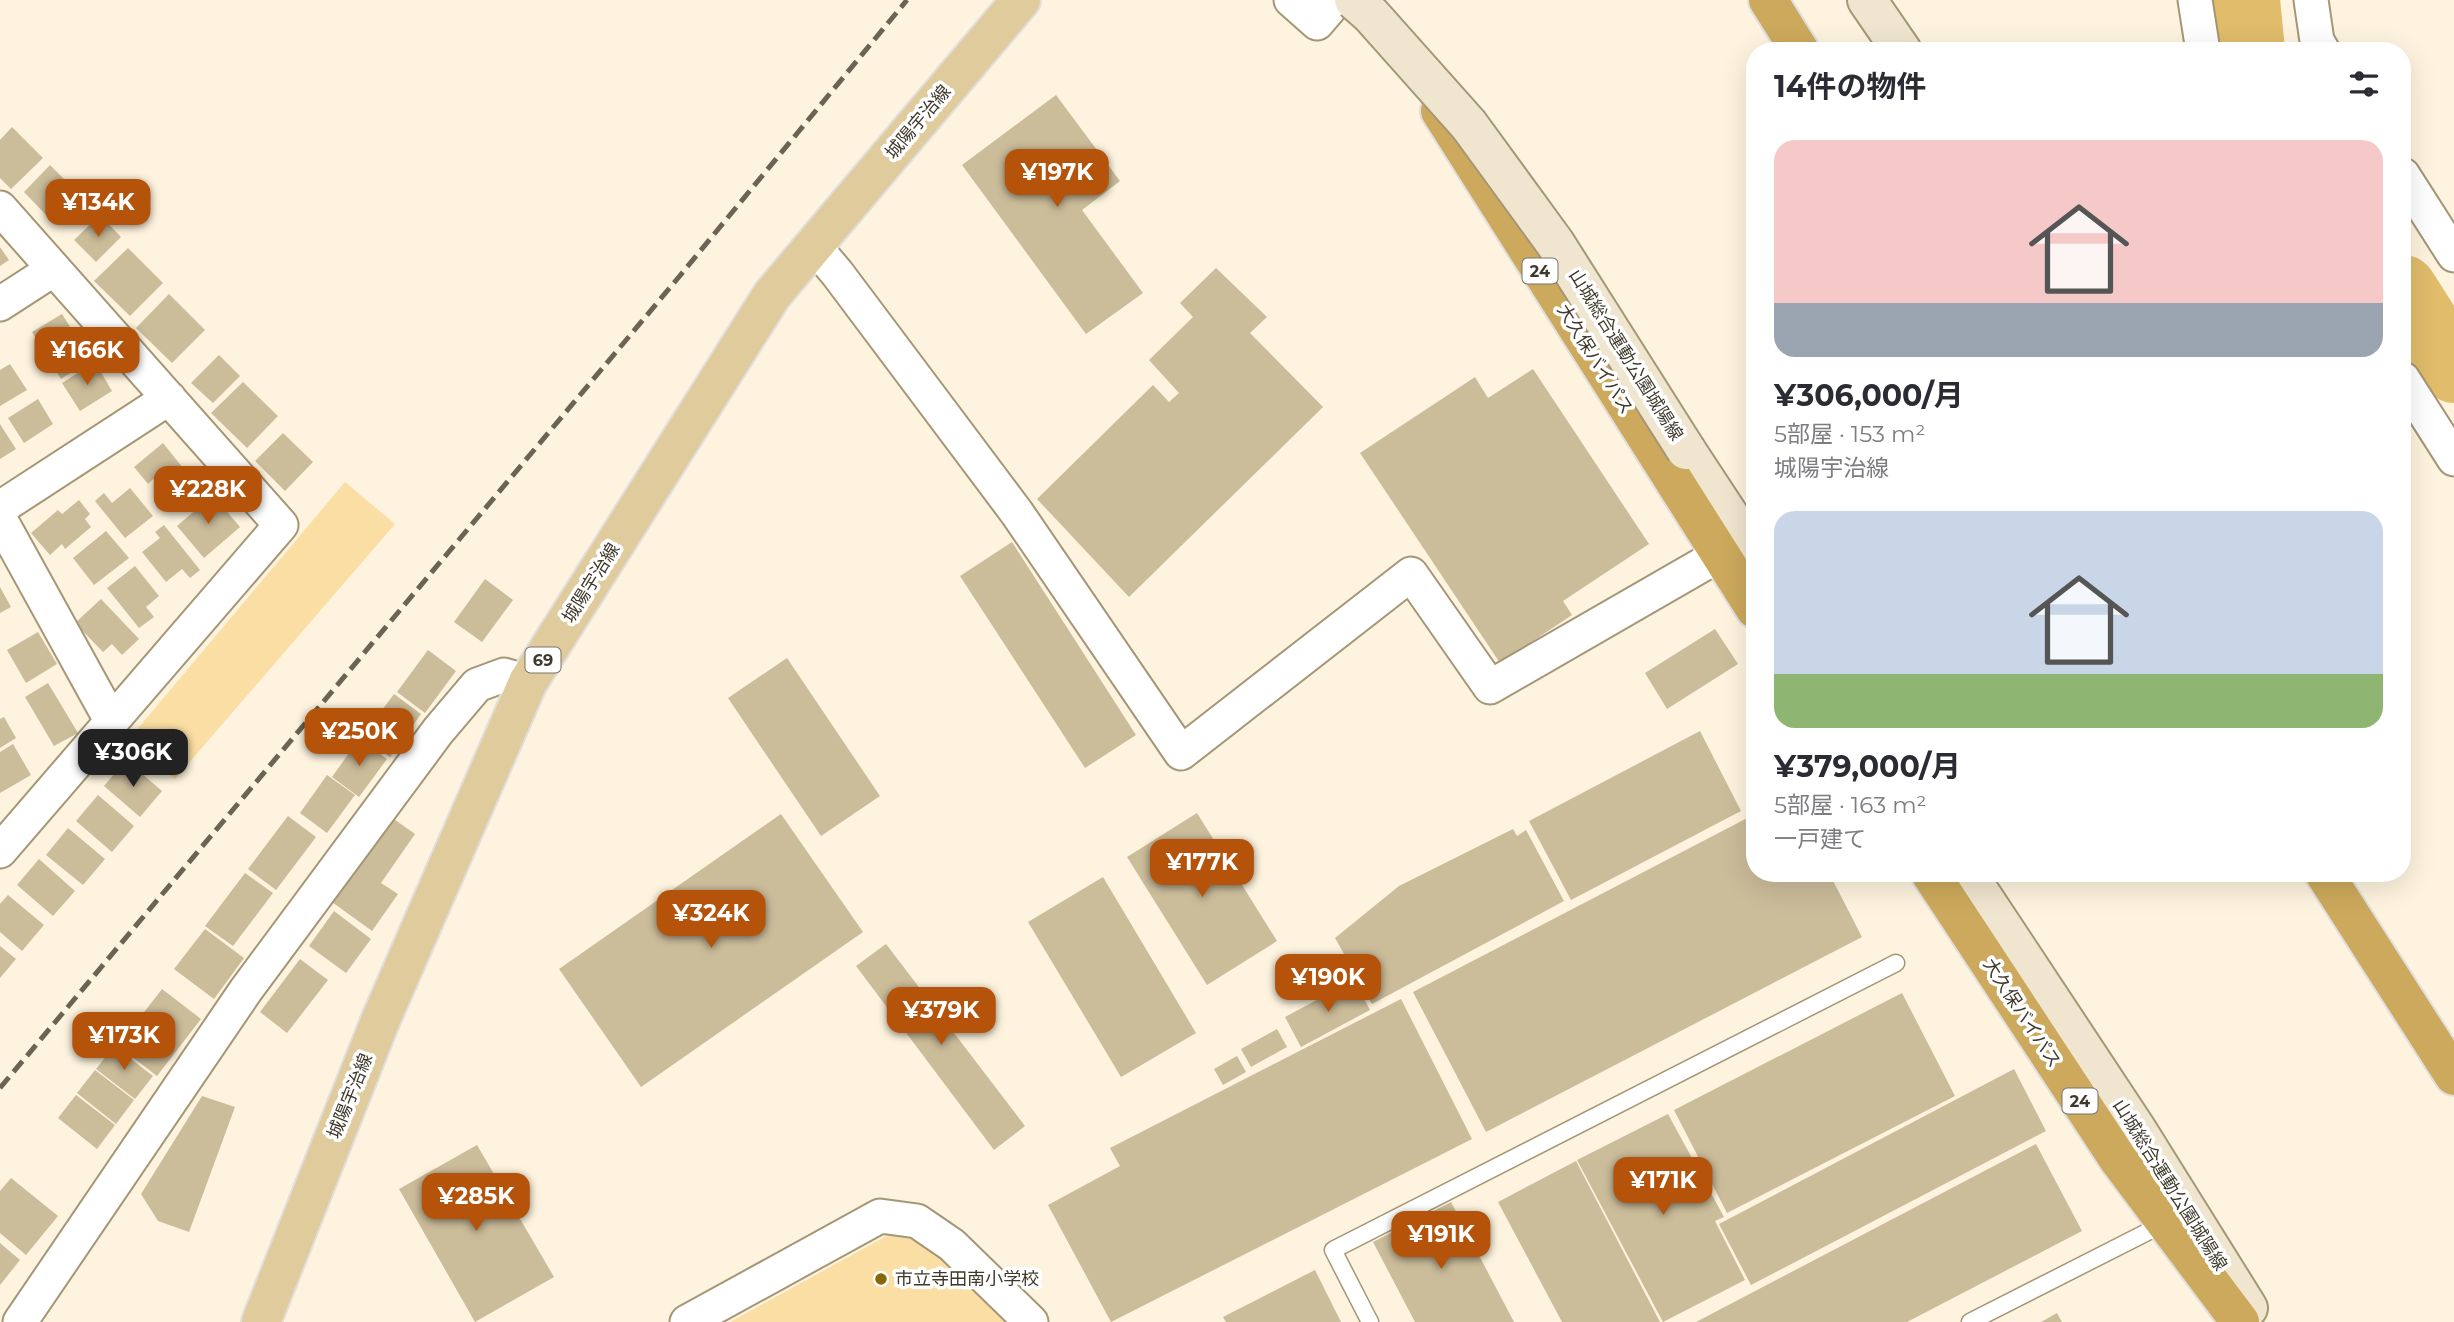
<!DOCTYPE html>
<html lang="ja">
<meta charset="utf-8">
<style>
:root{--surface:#fff;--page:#f2f2f3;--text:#2b2b33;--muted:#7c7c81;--accent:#b45309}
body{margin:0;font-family:Montserrat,"Noto Sans JP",sans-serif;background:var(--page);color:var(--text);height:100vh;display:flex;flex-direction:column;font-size:26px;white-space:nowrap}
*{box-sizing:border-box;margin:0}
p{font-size:23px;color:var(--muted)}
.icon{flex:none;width:38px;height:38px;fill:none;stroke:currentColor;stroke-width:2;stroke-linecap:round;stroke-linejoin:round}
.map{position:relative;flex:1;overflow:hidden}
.side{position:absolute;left:1746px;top:42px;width:665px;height:840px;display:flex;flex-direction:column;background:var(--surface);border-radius:28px;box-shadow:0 7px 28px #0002}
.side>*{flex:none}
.price{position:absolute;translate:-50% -60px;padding:0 16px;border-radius:14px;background:var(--accent);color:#fff;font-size:23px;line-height:46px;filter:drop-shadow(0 2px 4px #0008)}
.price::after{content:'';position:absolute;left:50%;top:42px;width:21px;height:16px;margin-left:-10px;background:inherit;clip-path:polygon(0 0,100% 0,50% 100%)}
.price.active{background:#222;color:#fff}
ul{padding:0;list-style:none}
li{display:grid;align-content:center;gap:14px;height:371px;padding:0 28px}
li span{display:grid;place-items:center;height:217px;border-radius:21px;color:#555}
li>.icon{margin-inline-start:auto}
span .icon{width:126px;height:126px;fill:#fffc;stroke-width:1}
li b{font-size:30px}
h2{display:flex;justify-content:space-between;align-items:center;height:84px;padding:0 28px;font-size:30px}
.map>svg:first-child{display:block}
</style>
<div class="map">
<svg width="2454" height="1322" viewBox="0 0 2454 1322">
<rect width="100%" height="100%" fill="#fdf3de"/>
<path fill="#fadea3" d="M345 482 395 524 175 779 129 739Z
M890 1234 911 1237 938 1255 1005 1322H730Z"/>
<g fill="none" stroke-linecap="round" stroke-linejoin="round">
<path stroke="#e0bc6b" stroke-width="12" d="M2450 363 2454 360"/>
<path stroke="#e0bc6b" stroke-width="68" d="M2246 0 2251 51
M2403 289 2454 369"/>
</g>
<path fill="#cbbc9a" d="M1056 95 1120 181 1082 210 1143 293 1086 334 962 165Z
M12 127 43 158 11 189 0 178V140Z
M50 165 76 191 49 218 24 192Z
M100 215 121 237 96 262 74 240Z
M0 247 9 260 0 266Z
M128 248 163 283 130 316 94 281Z
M1216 268 1267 317 1250 333 1323 407 1129 597 1037 499 1153 385 1169 402 1179 393 1149 360 1193 317 1180 303Z
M169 294 205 330 172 363 136 328Z
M62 314 91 360 61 379 32 332Z
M219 355 240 376 213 403 191 383Z
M95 362 112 391 80 411 62 383Z
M10 364 27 390 0 406V370Z
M1533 369 1649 544 1563 601 1572 615 1500 663 1360 453 1475 377 1488 398Z
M243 382 278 416 247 448 211 413Z
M38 399 53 424 24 443 8 418Z
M0 424 16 449 0 459Z
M283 433 313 462 285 491 255 461Z
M163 443 202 492 179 511 153 479 148 484 134 467Z
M130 488 153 516 125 538 95 501 104 493 112 503Z
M213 495 240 527 204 558 177 526Z
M79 500 90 514 85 519 91 527 65 549 62 544 50 555 31 533 58 510 62 514Z
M164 525 200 570 190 578 182 569 166 582 142 552 160 538 155 532Z
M106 531 129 558 94 585 73 558Z
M1012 542 1136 735 1085 768 960 576Z
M135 566 159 596 146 607 154 617 139 628 107 588Z
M485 579 513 600 482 642 454 622Z
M0 587 11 607 0 613Z
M101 599 139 639 122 655 112 644 103 652 75 623Z
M1715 629 1738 664 1667 709 1645 673Z
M38 632 57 664 26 683 7 650Z
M428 650 456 671 425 713 397 692Z
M787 658 880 796 821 836 728 698Z
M48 683 78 733 54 746 25 697Z
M394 694 421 714 390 757 362 737Z
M4 717 16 738 0 748V719Z
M1700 731 1741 811 1571 900 1529 821Z
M359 739 387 759 359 797 332 777Z
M13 744 31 775 0 793V752Z
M126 760 162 791 140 817 104 786Z
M327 775 355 795 327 833 300 813Z
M98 795 134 826 112 852 76 821Z
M1197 813 1277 941 1207 985 1127 857Z
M781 814 863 932 641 1087 559 969Z
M1755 814V873H1829L1862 937 1486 1132 1413 992Z
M288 816 316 837 276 890 248 869Z
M391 817 415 834 381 883 398 894 372 931 332 902Z
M68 828 105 859 83 885 46 855Z
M1513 829 1517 836 1526 830 1564 901 1372 1004 1335 938 1399 886Z
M39 859 75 891 53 916 17 885Z
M245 873 273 893 233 946 205 926Z
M1103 877 1196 1033 1121 1077 1028 922Z
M8 895 44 925 22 951 0 932V904Z
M334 911 371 939 346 973 309 946Z
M205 929 244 958 214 999 174 969Z
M886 944 1025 1126 994 1150 856 966Z
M0 946 16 959 0 978Z
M300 959 328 980 287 1033 260 1012Z
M1354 980 1370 1010 1301 1047 1285 1017Z
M162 989 201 1019 157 1076 118 1046Z
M1902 993 1955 1096 1727 1213 1674 1110Z
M1401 999 1472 1139 1111 1322 1048 1205 1120 1166 1110 1148Z
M1277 1029 1287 1047 1251 1067 1241 1049Z
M114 1046 153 1076 135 1099 96 1069Z
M1237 1056 1246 1072 1223 1085 1214 1069Z
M2014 1069 2046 1131 1751 1285 1719 1224Z
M95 1070 134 1100 116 1124 77 1093Z
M76 1095 115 1125 97 1149 58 1118Z
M202 1096 235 1107 189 1232 158 1221 141 1194Z
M1668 1114 1724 1217 1715 1221 1745 1280 1663 1322 1577 1160Z
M2036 1144 2082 1231 1907 1322H1696Z
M477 1145 554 1277 475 1322 399 1189Z
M1576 1161 1660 1322H1562L1498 1202Z
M11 1178 58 1216 26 1255 0 1233V1191Z
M1451 1202 1514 1322H1415L1373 1242Z
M0 1243 20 1260 0 1285Z
M1315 1270 1341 1322H1226L1223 1317Z
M2057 1313 2062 1322H2041Z"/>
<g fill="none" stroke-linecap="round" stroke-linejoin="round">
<defs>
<path id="lane" d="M1370 1322 1333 1250 1896 963
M1970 1322 2167 1222"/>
<path id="street" d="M1291 0 1317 23 1329 9 1320 0
M2195 0 2203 51
M2311 0 2317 41 2323 51
M2403 175 2454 255
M0 208 281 525 0 851
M814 246 837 273 1017 513 1181 753 1411 574 1490 687 1719 555
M0 304 54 269
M2403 379 2454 459
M0 508 169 398
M0 519 112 722
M20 1322 246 990 438 731 477 685 504 675 528 682
M687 1322 880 1216 917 1221 952 1245 1031 1322"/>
<path id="secondary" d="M1867 0 1902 51
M1686 450 1755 555
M1967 873 2137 1130 2248 1308"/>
<path id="primary" d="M261 1322 381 1019 528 682 772 295 1021 0"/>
<path id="highway" d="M1768 0 1800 51
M1440 111 1755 609
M1930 873 2118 1159 2240 1322
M2324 873 2454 1076"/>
</defs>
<use href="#lane" stroke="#a59675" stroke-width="19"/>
<use href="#street" stroke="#a59675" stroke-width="37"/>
<use href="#secondary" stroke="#a59675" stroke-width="42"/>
<use href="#primary" stroke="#e0dfdd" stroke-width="42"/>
<use href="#highway" stroke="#e0dfdd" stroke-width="42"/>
<use href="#lane" stroke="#fff" stroke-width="16"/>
<use href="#street" stroke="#fff" stroke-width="33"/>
<use href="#secondary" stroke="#f0e5ce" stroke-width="38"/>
<use href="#primary" stroke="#e0cb9d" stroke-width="38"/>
<use href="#highway" stroke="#cca95c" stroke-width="38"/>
<path stroke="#6b6454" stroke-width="5" stroke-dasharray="14 7" stroke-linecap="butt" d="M0 1088 678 278 907 0"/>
<defs>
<path id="secondary-bridge" d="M1354 0 1371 15 1469 125 1555 243 1686 450"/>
</defs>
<use href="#secondary-bridge" stroke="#a59675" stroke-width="42" stroke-linecap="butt"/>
<use href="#secondary-bridge" stroke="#f0e5ce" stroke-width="38"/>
</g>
<circle fill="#896704" stroke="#fff" stroke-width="2.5" cx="881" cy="1279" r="7"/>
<g text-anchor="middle" stroke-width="7" stroke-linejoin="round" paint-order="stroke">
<g fill="#fff" stroke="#79746b" stroke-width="2">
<rect x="1522.5" y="258.5" width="35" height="25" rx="5"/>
<rect x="525.5" y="647.5" width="35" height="25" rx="5"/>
<rect x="2062.5" y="1088.5" width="35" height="25" rx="5"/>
</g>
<g font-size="16" font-weight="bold" fill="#3f392b">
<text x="1540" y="277">24</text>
<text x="543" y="666">69</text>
<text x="2080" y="1107">24</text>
</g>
<g font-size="18" fill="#3f392b" stroke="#fff">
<text transform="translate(918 122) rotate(-50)" y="6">城陽宇治線</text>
<text transform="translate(1626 355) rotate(58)" y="6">山城総合運動公園城陽線</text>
<text transform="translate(1595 359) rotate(58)" y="6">大久保バイパス</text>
<text transform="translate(591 583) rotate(-58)" y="6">城陽宇治線</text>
<text transform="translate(2022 1013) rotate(57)" y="6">大久保バイパス</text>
<text transform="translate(350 1096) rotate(-68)" y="6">城陽宇治線</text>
<text transform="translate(2170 1185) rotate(58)" y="6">山城総合運動公園城陽線</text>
</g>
<g font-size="18" fill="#3f392b" stroke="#fff" text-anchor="start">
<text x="895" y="1285">市立寺田南小学校</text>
</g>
</g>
</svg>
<b class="price" style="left:1057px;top:209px">¥197K</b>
<b class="price" style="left:98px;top:239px">¥134K</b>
<b class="price" style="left:87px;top:387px">¥166K</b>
<b class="price" style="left:208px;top:526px">¥228K</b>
<b class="price" style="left:359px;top:768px">¥250K</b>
<b class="price active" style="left:133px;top:789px">¥306K</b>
<b class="price" style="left:1202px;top:899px">¥177K</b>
<b class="price" style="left:711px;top:950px">¥324K</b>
<b class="price" style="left:1328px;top:1014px">¥190K</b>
<b class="price" style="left:941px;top:1047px">¥379K</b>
<b class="price" style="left:124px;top:1072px">¥173K</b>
<b class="price" style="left:1663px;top:1217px">¥171K</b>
<b class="price" style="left:476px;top:1233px">¥285K</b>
<b class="price" style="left:1441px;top:1271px">¥191K</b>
<section class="side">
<h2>14件の物件<svg class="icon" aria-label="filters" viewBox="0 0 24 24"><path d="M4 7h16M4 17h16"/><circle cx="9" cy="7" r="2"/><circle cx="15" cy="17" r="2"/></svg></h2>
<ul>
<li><span style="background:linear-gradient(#f6c9c9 75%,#9aa5b1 0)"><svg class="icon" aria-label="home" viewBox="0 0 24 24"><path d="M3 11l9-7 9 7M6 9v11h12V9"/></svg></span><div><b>¥306,000/月</b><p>5部屋 · 153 m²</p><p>城陽宇治線</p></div></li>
<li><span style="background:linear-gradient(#c9d6e8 75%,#8fb573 0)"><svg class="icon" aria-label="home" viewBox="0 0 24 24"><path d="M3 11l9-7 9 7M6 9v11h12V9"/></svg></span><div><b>¥379,000/月</b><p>5部屋 · 163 m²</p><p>一戸建て</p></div></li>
</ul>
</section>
</div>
